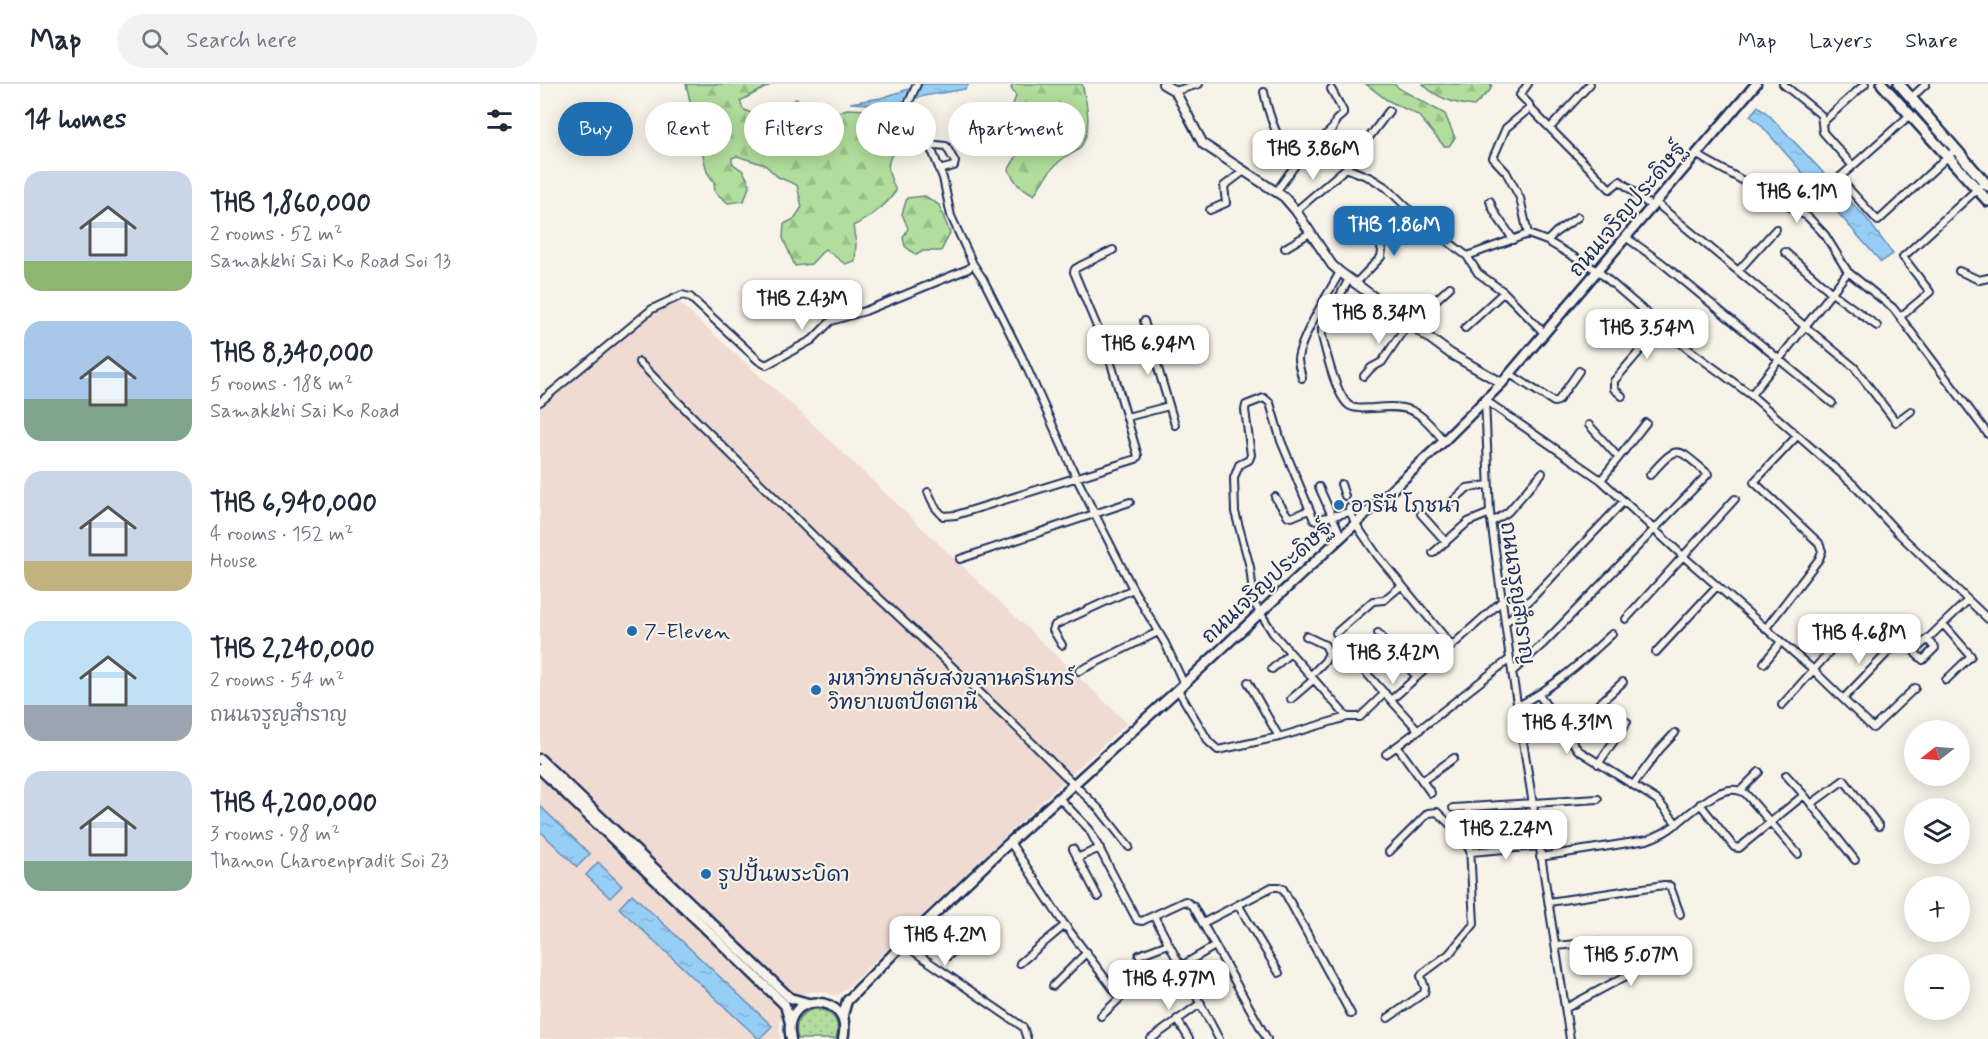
<!DOCTYPE html>
<meta charset="utf-8">
<style>
:root{--surface:#fff;--page:#f2f2f3;--text:#1f2937;--muted:#747a83;--line:#e0e1e3;--accent:#1f6fb2}
body{margin:0;font-family:Mynerve,"Playpen Sans Thai",sans-serif;background:var(--page);color:var(--text);height:100vh;display:flex;flex-direction:column;font-size:22px;white-space:nowrap}
*{box-sizing:border-box;margin:0}
p{font-size:20px;color:var(--muted)}
.icon{flex:none;width:33px;height:33px;fill:none;stroke:currentColor;stroke-width:2;stroke-linecap:round;stroke-linejoin:round}
.map{position:relative;flex:1;overflow:hidden}
.drawer{display:flex;flex-direction:column;background:var(--surface);width:540px}
.drawer>*{flex:none}
.hud{position:absolute;left:18px;top:18px;width:570px;height:54px;display:flex;gap:12px}
.needle{width:39px;rotate:253deg}
.controls{position:absolute;left:1364px;top:636px;display:grid;gap:12px}
.controls a{display:grid;place-items:center;width:66px;height:66px;border-radius:50%;background:var(--surface);box-shadow:0 3px 15px #0003;font-size:30px}
.price{position:absolute;translate:-50% -51px;padding:0 14px;border-radius:12px;background:#fff;color:#222;font-size:20px;line-height:39px;filter:drop-shadow(0 2px 3px #0008)}
.price::after{content:'';position:absolute;left:50%;top:36px;width:18px;height:14px;margin-left:-9px;background:inherit;clip-path:polygon(0 0,100% 0,50% 100%)}
.price.selected{background:var(--accent);color:#fff}
ul{padding:0;list-style:none}
li{display:flex;align-items:center;gap:18px;height:150px;padding:0 24px}
li span{display:grid;place-items:center;flex:none;width:168px;height:120px;border-radius:18px;color:#555}
li>.icon{margin-inline-start:auto}
span .icon{width:72px;height:72px;fill:#fffc;stroke-width:1}
li b{font-size:26px}
h2{display:flex;justify-content:space-between;align-items:center;height:72px;padding:0 24px;font-size:26px}
.pill{padding:0 21px;border-radius:27px;background:var(--surface);box-shadow:0 3px 15px #0003;font-size:21px;line-height:54px}
.pill.selected{background:var(--accent);color:#fff}
header{display:flex;align-items:center;gap:36px;box-sizing:border-box;height:84px;padding:0 30px;background:var(--surface);border-bottom:2px solid var(--line)}
header strong{font-size:28px}
nav{display:flex;gap:33px;margin-inline-start:auto;font-size:21px}
.search{width:420px;height:54px;background:var(--page);display:flex;align-items:center;gap:15px;box-sizing:border-box;padding:0 21px;border-radius:33px;color:var(--muted);font-size:22px}
main{display:flex;flex:1;min-height:0}
.map>svg:first-child{display:block}
</style>
<header>
<strong>Map</strong>
<div class="search"><svg class="icon" aria-label="search" viewBox="0 0 24 24"><circle cx="10" cy="10" r="6"/><path d="M15 15l6 6"/></svg>Search here</div>
<nav><a>Map</a><a>Layers</a><a>Share</a></nav>
</header>
<main>
<section class="drawer">
<h2>14 homes<svg class="icon" aria-label="filters" viewBox="0 0 24 24"><path d="M4 7h16M4 17h16"/><circle cx="9" cy="7" r="2"/><circle cx="15" cy="17" r="2"/></svg></h2>
<ul>
<li><span style="background:linear-gradient(#c9d6e8 75%,#8fb573 0)"><svg class="icon" aria-label="home" viewBox="0 0 24 24"><path d="M3 11l9-7 9 7M6 9v11h12V9"/></svg></span><div><b>THB 1,860,000</b><p>2 rooms · 52 m²</p><p>Samakkhi Sai Ko Road Soi 13</p></div></li>
<li><span style="background:linear-gradient(#a9c7e8 65%,#7fa58c 0)"><svg class="icon" aria-label="home" viewBox="0 0 24 24"><path d="M3 11l9-7 9 7M6 9v11h12V9"/></svg></span><div><b>THB 8,340,000</b><p>5 rooms · 188 m²</p><p>Samakkhi Sai Ko Road</p></div></li>
<li><span style="background:linear-gradient(#c9d6e8 75%,#c2b280 0)"><svg class="icon" aria-label="home" viewBox="0 0 24 24"><path d="M3 11l9-7 9 7M6 9v11h12V9"/></svg></span><div><b>THB 6,940,000</b><p>4 rooms · 152 m²</p><p>House</p></div></li>
<li><span style="background:linear-gradient(#bfe0f5 70%,#9aa5b1 0)"><svg class="icon" aria-label="home" viewBox="0 0 24 24"><path d="M3 11l9-7 9 7M6 9v11h12V9"/></svg></span><div><b>THB 2,240,000</b><p>2 rooms · 54 m²</p><p>ถนนจรูญสำราญ</p></div></li>
<li><span style="background:linear-gradient(#c9d6e8 75%,#7fa58c 0)"><svg class="icon" aria-label="home" viewBox="0 0 24 24"><path d="M3 11l9-7 9 7M6 9v11h12V9"/></svg></span><div><b>THB 4,200,000</b><p>3 rooms · 98 m²</p><p>Thanon Charoenpradit Soi 23</p></div></li>
</ul>
</section>
<div class="map">
<svg width="1448" height="955" viewBox="0 0 1448 955">
<defs>
<pattern id="grass-dots" width="8" height="8" patternUnits="userSpaceOnUse" patternTransform="scale(1.5)"><rect width="8" height="8" fill="#b1de9c"/><path d="M2 2h.1M6 6h.1" fill="none" stroke="#98bf89" stroke-width="1.8" stroke-linecap="round"/></pattern>
<pattern id="forest-firs" width="22" height="20" patternUnits="userSpaceOnUse" patternTransform="scale(1.5)"><rect width="22" height="20" fill="#b1de9c"/><path d="M5 1l3.5 6h-7zM16 11l3.5 6h-7z" fill="#98bf89"/></pattern>
<pattern id="water-ripples" width="26" height="14" patternUnits="userSpaceOnUse" patternTransform="scale(1.5)"><rect width="26" height="14" fill="#97cef6"/><path d="M2 4q2-2 4 0t4 0M15 11q2-2 4 0t4 0" fill="none" stroke="#82b1d5"/></pattern>
</defs>
<rect width="100%" height="100%" fill="#f7f3e8"/>
<filter id="ink" filterUnits="userSpaceOnUse"><feTurbulence type="fractalNoise" baseFrequency=".0167" numOctaves="2"/><feDisplacementMap in="SourceGraphic" scale="12" xChannelSelector="R" yChannelSelector="G"/><feConvolveMatrix kernelMatrix="1 2 1 2 8 2 1 2 1" color-interpolation-filters="sRGB"/></filter>
<g filter="url(#ink)">
<path fill="#efdbd2" d="M137 217 259 327 587 639 533 688 300 910 293 911 281 907 268 908 256 913 246 922 241 934 239 947 241 955H0V322L116 227Z"/>
<path fill="url(#grass-dots)" stroke="#66867d" stroke-width="1.5" d="M275 925C293 926 301 939 296 955H258C253 940 260 928 275 925Z"/>
<path fill="url(#forest-firs)" stroke="#66867d" stroke-width="1.5" d="M146 0H232L200 17 203 25 218 33 232 44 241 39 247 22 256 15 264 19 271 35 293 30 307 25 329 26 345 44 356 47 360 61C343 77 347 87 356 107 344 124 330 133 313 142L316 160 315 177 305 180 285 165 271 180 255 182 243 154 244 140 254 135 262 123 257 101 238 93 225 81 197 72 192 74V79L203 87 210 100 204 117 188 119 175 108 174 98 167 88Z
M473 0H542C547 19 553 47 540 64 536 69 529 70 524 74 511 83 502 98 494 111L478 101 468 86C478 71 486 58 484 40L474 38 471 26 476 12 471 4Z
M826 0H854L860 5 905 30 915 54 909 62H904L878 31 847 16Z
M883 0H952L950 6 934 22C916 20 896 14 883 0Z
M385 112 399 121 410 149 401 167H383L376 171 365 162 363 154 368 144 362 130 367 114Z"/>
<path fill="url(#water-ripples)" stroke="#658eb9" stroke-width="1.5" d="M384 0H429L425 5 384 12 348 21 310 19 341 14Z
M1218 22 1229 31 1327 135 1353 170 1341 178 1220 40 1210 32Z
M0 722 50 770 37 783 0 747Z
M58 778 82 802 70 814 46 791Z
M92 810 232 942 219 955 79 824Z"/>
<g fill="none" stroke-linecap="round" stroke-linejoin="round">
<defs>
<path id="minor" d="M988 0 980 11 989 20 990 24 966 44 953 74 966 88 980 114 988 150
M1243 0 1281 31 1283 48 1312 81
M635 7 659 0
M724 8C729 33 739 60 756 80L736 108
M1371 14 1386 0
M990 24 1070 105 1080 97 1112 123
M1370 31 1299 94 1338 137 1416 65
M1283 38 1325 0
M1010 44 1050 0
M783 55 809 80
M389 64 396 61 406 62 415 78 414 82 399 86
M1157 71 1268 133 1285 151 1308 188 1353 224 1360 233 1448 350
M756 80 793 44 796 36 803 30V27L791 5
M806 84 831 94 847 104 882 138 927 172 938 189 964 208 1004 249
M950 117C954 133 966 142 973 156
M1116 119 1314 283 1356 338 1371 327
M670 126 686 119 684 102 704 87
M756 127 806 84 849 27
M1087 154 1122 179 1292 319
M1007 157 1016 148 1038 133
M745 164 770 149
M1245 168 1292 209 1337 242
M927 172 988 150 1007 157 1058 187 1148 265 1211 311 1314 401 1358 449 1448 535
M433 180 443 195 482 273 536 393 593 505 625 559 644 600
M1198 187 1236 145
M1419 187 1439 196 1448 194
M809 195 782 245V252C786 268 796 313 810 322 817 326 825 324 833 324 873 320 879 327 904 357
M815 200 841 173 842 167 839 155 842 151 882 138
M1360 233 1390 208 1363 173 1445 98
M604 237 635 341
M870 240 910 203
M925 244 964 208
M99 278 157 337 294 472 469 636 560 726 589 763
M970 290 1014 318 1018 317 1039 287
M824 292 831 284 842 278 868 239
M762 294C761 288 758 281 758 275 760 255 789 208 800 188
M1211 311 1308 188
M1082 312 1074 305V297L1121 242
M945 316 950 429 970 575 1030 955
M945 316 1061 396 1144 473 1269 582 1333 644 1375 604
M0 318 112 225 142 211 150 213 219 277 226 281 272 256 291 237 325 227 428 185 433 180 411 132 403 94 393 69 384 55 369 18 377 0
M587 333 629 322
M1049 341 1078 373
M1061 396 1106 339
M801 400 805 412
M779 403 801 452
M388 408 395 423 403 432 416 431 596 375 598 372 568 269 534 188 535 185 540 182 573 166
M735 413 748 432 752 433 769 426
M912 418 927 404 948 401
M809 424 815 439 837 471 912 562
M810 428 774 436 741 357 730 319 724 314 706 321 705 326 711 371 709 376 699 381 694 394 695 428 710 483 714 519 733 549 807 633H820L845 609
M881 430 906 458
M952 438 968 428 1002 389
M893 469 928 438 950 429
M420 475 590 418
M1086 535 1195 415
M965 539 992 514 1084 417
M1403 540 1431 572 1406 596
M1226 544 1279 475 1282 467 1279 459 1214 398 1257 352
M796 549 833 517 844 516 861 502
M838 549 877 593
M766 552 785 561 789 569 785 577 770 592
M1387 555 1395 564 1383 576 1376 570 1377 565 1427 517
M522 561 513 546 515 541 593 505
M1116 568 1177 502
M810 571 879 647
M1224 579 1241 558
M732 585 750 569
M539 587 618 548
M973 587 1004 559 1168 390C1136 363 1139 359 1110 391
M708 598 739 653
M638 606 669 658 678 666 739 653 807 633
M999 611 1038 666 1093 701 1120 665 1135 649
M1304 614 1352 564
M751 615 773 596
M851 616 963 516
M1242 621 1319 535
M978 622C1014 603 1043 577 1072 550
M1026 650 1083 598
M857 662 891 709
M846 670C889 640 928 606 970 575
M1058 680 1087 638
M1246 691 1264 711
M882 697 914 674
M1093 701 1117 716 1137 740
M1201 706 1219 688
M519 714 549 745 597 836 602 837 645 817 653 822 727 955
M1160 720 1194 763 1199 764 1264 711 1315 776
M1271 720 1304 696 1339 742
M913 724 1058 715
M470 758 522 837 580 914
M533 765 558 813
M849 768 888 729 897 728 919 749 931 768 999 762
M1000 773 1107 756C1118 752 1127 748 1136 740 1153 728 1184 694 1206 710L1258 770
M537 774 560 764
M1009 818 1124 801 1130 802 1140 830
M699 822 739 889
M614 832 679 955
M663 839 732 803H739L743 805 811 930
M378 845 408 872 434 849
M363 860 483 943 487 955
M1016 862 1057 858
M599 871 628 860
M480 879 525 841
M641 882 675 862
M513 902 547 868
M1026 924 1146 860
M561 932 597 898 638 878
M848 934 884 909 885 904 881 892 882 890 909 870 934 840 928 723
M637 935 649 955
M611 955 661 919"/>
<path id="tertiary" d="M623 0 635 7 663 60 744 113 756 127 792 181 800 188 911 270 962 299"/>
<path id="secondary" d="M0 675 250 914 268 919
M0 685 245 921 250 939
M304 938 303 931 307 917 363 860 457 770 644 600 904 357 962 299 1216 0
M251 955C239 906 315 907 303 955"/>
<path id="primary" d="M1342 0 1448 117
M1359 0 1448 102"/>
</defs>
<use href="#minor" stroke="#1b2f5e" stroke-width="10"/>
<use href="#tertiary" stroke="#1b2f5e" stroke-width="12"/>
<use href="#secondary" stroke="#1b2f5e" stroke-width="13"/>
<use href="#primary" stroke="#1b2f5e" stroke-width="14"/>
<use href="#minor" stroke="#f7f3e8" stroke-width="6"/>
<use href="#tertiary" stroke="#f7f3e8" stroke-width="8"/>
<use href="#secondary" stroke="#f7f3e8" stroke-width="8"/>
<use href="#primary" stroke="#f7f3e8" stroke-width="9"/>
</g>
</g>
<g fill="#1f6fb2" stroke="#f7f3e8" stroke-width="2">
<circle cx="799" cy="421" r="6"/>
<circle cx="92" cy="547" r="6"/>
<circle cx="276" cy="606" r="6"/>
<circle cx="166" cy="790" r="6"/>
</g>
<g text-anchor="middle" stroke-width="4.5" stroke-linejoin="round" paint-order="stroke">
<g font-size="21" fill="#1b2f5e" stroke="#f7f3e8">
<text transform="translate(1087 125) rotate(-50)" y="7">ถนนเจริญประดิษฐ์</text>
<text transform="translate(726 498) rotate(-43)" y="7">ถนนเจริญประดิษฐ์</text>
<text transform="translate(978 509) rotate(82)" y="7">ถนนจรูญสำราญ</text>
</g>
<g font-size="21" fill="#1b2f5e" stroke="#f7f3e8" text-anchor="start">
<text x="811" y="428">อารีนี โภชนา</text>
<text x="104" y="554">7-Eleven</text>
<text x="288" y="601">มหาวิทยาลัยสงขลานครินทร์<tspan x="288" dy="24">วิทยาเขตปัตตานี</tspan></text>
<text x="178" y="797">รูปปั้นพระบิดา</text>
</g>
</g>
</svg>
<div class="controls">
<a><svg class="needle" viewBox="-14 -14 28 28"><path d="M0-13l5 13h-10z" fill="#e53935"/><path d="M0 13l5-13h-10z" fill="#747a83"/></svg></a>
<a><svg class="icon" aria-label="layers" viewBox="0 0 24 24"><path d="M12 4l9 5-9 5-9-5zM3 14l9 5 9-5"/></svg></a>
<a>+</a>
<a>−</a>
</div>
<b class="price" style="left:773px;top:97px">THB 3.86M</b>
<b class="price" style="left:1257px;top:140px">THB 6.1M</b>
<b class="price selected" style="left:854px;top:173px">THB 1.86M</b>
<b class="price" style="left:262px;top:247px">THB 2.43M</b>
<b class="price" style="left:839px;top:261px">THB 8.34M</b>
<b class="price" style="left:1107px;top:276px">THB 3.54M</b>
<b class="price" style="left:608px;top:292px">THB 6.94M</b>
<b class="price" style="left:1319px;top:581px">THB 4.68M</b>
<b class="price" style="left:853px;top:601px">THB 3.42M</b>
<b class="price" style="left:1027px;top:671px">THB 4.31M</b>
<b class="price" style="left:966px;top:777px">THB 2.24M</b>
<b class="price" style="left:405px;top:883px">THB 4.2M</b>
<b class="price" style="left:1091px;top:903px">THB 5.07M</b>
<b class="price" style="left:629px;top:927px">THB 4.97M</b>
<div class="hud">
<a class="pill selected">Buy</a>
<a class="pill">Rent</a>
<a class="pill">Filters</a>
<a class="pill">New</a>
<a class="pill">Apartment</a>
</div>
</div>
</main>
